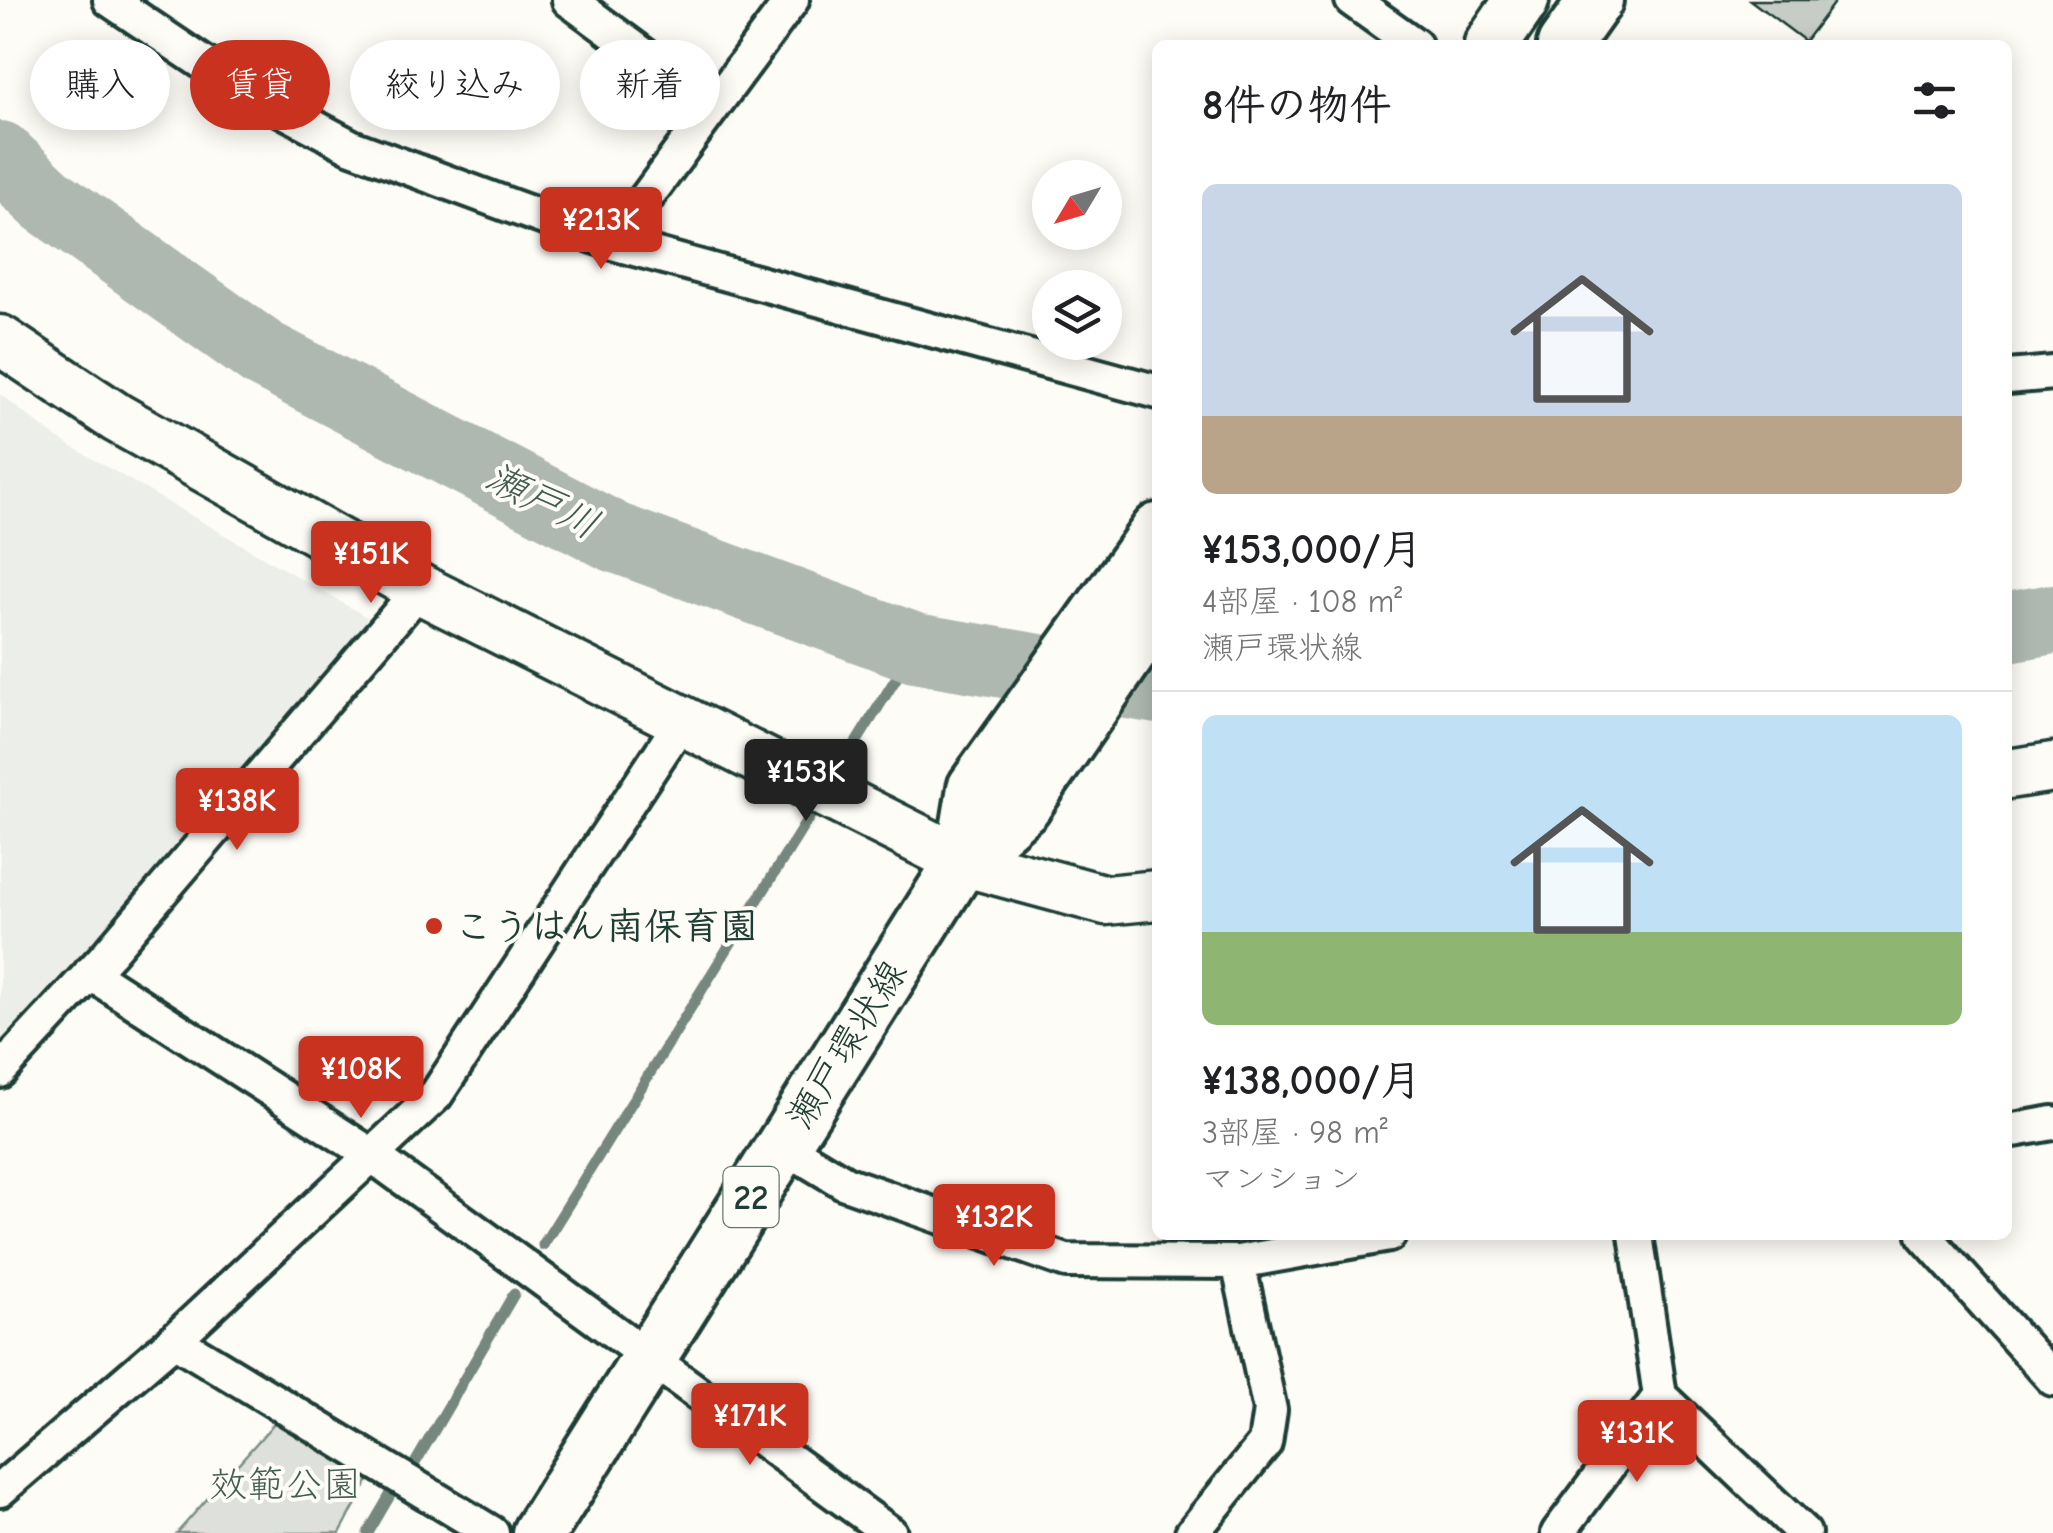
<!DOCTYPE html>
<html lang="ja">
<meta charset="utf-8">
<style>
:root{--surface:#fff;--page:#f2f2f2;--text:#202124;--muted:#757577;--line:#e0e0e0;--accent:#c8321e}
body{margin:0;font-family:"Comic Neue","Klee One",sans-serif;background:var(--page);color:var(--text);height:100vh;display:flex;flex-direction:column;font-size:38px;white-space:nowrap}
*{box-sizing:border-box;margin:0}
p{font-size:32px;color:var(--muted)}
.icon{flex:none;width:55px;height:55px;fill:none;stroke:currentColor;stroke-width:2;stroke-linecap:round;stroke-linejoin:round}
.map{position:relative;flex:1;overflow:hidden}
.drawer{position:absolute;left:1152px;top:40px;width:860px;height:1200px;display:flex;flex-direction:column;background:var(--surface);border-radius:15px;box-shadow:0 5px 25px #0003}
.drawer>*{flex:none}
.guide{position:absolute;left:30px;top:40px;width:950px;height:90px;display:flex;gap:20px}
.needle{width:65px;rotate:232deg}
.controls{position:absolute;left:1032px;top:160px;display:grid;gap:20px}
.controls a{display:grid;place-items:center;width:90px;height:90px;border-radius:50%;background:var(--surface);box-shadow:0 5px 25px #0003;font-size:50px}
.price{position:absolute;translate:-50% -85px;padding:0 22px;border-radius:10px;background:var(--accent);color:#fff;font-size:32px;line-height:65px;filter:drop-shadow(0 2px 5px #0008)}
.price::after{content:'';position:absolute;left:50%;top:60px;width:30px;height:22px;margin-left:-15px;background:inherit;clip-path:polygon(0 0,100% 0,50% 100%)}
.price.current{background:#222;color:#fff}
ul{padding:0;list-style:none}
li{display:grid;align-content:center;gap:20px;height:530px;padding:0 50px}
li+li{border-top:2px solid var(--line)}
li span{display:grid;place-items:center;height:310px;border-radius:15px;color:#555}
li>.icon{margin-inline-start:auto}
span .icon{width:180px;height:180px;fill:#fffc;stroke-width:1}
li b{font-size:42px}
h2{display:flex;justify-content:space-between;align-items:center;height:120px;padding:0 50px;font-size:42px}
.tag{padding:0 35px;border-radius:45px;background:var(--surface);box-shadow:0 5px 25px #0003;font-size:35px;line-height:90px}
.tag.current{background:var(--accent);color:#fff}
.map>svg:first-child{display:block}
</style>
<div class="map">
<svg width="2053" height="1533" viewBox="0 0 2053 1533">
<rect width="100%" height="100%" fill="#fdfcf7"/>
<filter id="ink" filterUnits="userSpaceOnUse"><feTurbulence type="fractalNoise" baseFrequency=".01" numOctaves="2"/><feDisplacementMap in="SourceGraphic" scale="20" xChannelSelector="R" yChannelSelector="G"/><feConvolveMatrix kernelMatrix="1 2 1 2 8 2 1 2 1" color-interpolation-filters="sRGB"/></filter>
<g filter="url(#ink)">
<path fill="#eceee9" d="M0 394 55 437 370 619 95 947 0 1049Z"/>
<path fill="#dde0db" stroke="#7e8e88" stroke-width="2.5" d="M276 1421 371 1476 340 1533H177Z"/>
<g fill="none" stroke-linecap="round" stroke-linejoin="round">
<path stroke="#75877f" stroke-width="11" d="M831 783 915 648
M543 1245 818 803
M414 1465 514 1294
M368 1533 392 1492"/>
<path stroke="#aeb8b1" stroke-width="70" d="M0 156 47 200 263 354 614 537 915 648 1158 689
M2008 627 2053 619"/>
</g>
<path fill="#c6cdc7" stroke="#1f3d34" stroke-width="2.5" d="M1750 0H1836L1805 41Z"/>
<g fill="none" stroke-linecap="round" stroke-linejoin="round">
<defs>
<path id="street" d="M110 0 239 87 352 147 511 206 613 243 1158 392
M569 0 713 106
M1352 0 1415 45
M613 243 792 0
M2008 377 2053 373
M90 973 370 1154 890 1533
M0 1071 109 953 420 589
M2008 1131 2053 1123
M782 1145 845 1183 1066 1261 1238 1262 1389 1235
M1636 1235 1660 1396 1804 1533
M1924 1235 2053 1379
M174 1340 492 1533
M0 1490 174 1340 436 1095 683 719
M1192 1533 1265 1443 1270 1410 1238 1262
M1558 1533 1660 1396"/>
<path id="secondary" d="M0 340 117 418 420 589 962 861 1106 900 1158 895
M2008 774 2053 767"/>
<path id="primary" d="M1491 45 1522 0
M1564 45 1596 0
M962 861 974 788 1158 530
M539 1533 962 861 1024 806 1158 611"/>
</defs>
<use href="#street" stroke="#1f3d34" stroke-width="40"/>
<use href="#secondary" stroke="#1f3d34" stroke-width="55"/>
<use href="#primary" stroke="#1f3d34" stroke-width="60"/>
<use href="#street" stroke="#fdfcf7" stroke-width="32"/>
<use href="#secondary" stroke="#fdfcf7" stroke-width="48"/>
<use href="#primary" stroke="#fdfcf7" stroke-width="52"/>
</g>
</g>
<circle fill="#c8321e" stroke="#fdfcf7" stroke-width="4" cx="434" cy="926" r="10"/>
<g text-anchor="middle" stroke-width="8" stroke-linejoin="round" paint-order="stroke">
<rect fill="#fdfcf7" stroke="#62766e" stroke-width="2.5" x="723.5" y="1167" width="55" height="60" rx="8"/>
<g font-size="35" font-weight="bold" fill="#1f3d34">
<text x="751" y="1209">22</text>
</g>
<g font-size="38" font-weight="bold" fill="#1f3d34" stroke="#fdfcf7" text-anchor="start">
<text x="454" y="939">こうはん南保育園</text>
</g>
<g font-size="38" fill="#1f3d34" stroke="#fdfcf7">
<text transform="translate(846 1044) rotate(-58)" y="13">瀬戸環状線</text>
</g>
<g font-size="38" fill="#455e55" stroke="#fdfcf7">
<text x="285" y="1497">效範公園</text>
</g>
<g font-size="40" font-style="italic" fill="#435c53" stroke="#fdfcf7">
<text transform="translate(543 500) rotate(27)" y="14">瀬戸川</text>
</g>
</g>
</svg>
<div class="controls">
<a><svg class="needle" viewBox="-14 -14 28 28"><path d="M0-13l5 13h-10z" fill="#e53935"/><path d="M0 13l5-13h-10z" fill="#757577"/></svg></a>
<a><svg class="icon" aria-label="layers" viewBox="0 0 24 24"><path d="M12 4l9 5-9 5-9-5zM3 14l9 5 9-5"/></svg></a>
</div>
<b class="price" style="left:601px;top:272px">¥213K</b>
<b class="price" style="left:371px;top:606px">¥151K</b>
<b class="price current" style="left:806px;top:824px">¥153K</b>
<b class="price" style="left:237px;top:853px">¥138K</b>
<b class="price" style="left:361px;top:1121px">¥108K</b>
<b class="price" style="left:994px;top:1269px">¥132K</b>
<b class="price" style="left:750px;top:1468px">¥171K</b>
<b class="price" style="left:1637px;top:1485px">¥131K</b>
<div class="guide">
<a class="tag">購入</a>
<a class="tag current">賃貸</a>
<a class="tag">絞り込み</a>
<a class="tag">新着</a>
</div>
<section class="drawer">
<h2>8件の物件<svg class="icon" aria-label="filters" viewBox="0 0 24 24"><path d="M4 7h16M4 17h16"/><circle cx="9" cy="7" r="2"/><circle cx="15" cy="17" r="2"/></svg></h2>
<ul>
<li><span style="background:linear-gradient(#c9d6e8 75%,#b9a48a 0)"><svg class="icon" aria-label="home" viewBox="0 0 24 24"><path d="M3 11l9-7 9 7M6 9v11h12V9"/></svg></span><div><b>¥153,000/月</b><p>4部屋 · 108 m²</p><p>瀬戸環状線</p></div></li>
<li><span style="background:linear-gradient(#bfe0f5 70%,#8fb573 0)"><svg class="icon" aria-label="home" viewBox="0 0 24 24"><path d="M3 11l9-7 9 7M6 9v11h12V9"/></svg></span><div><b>¥138,000/月</b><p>3部屋 · 98 m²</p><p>マンション</p></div></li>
</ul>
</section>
</div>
